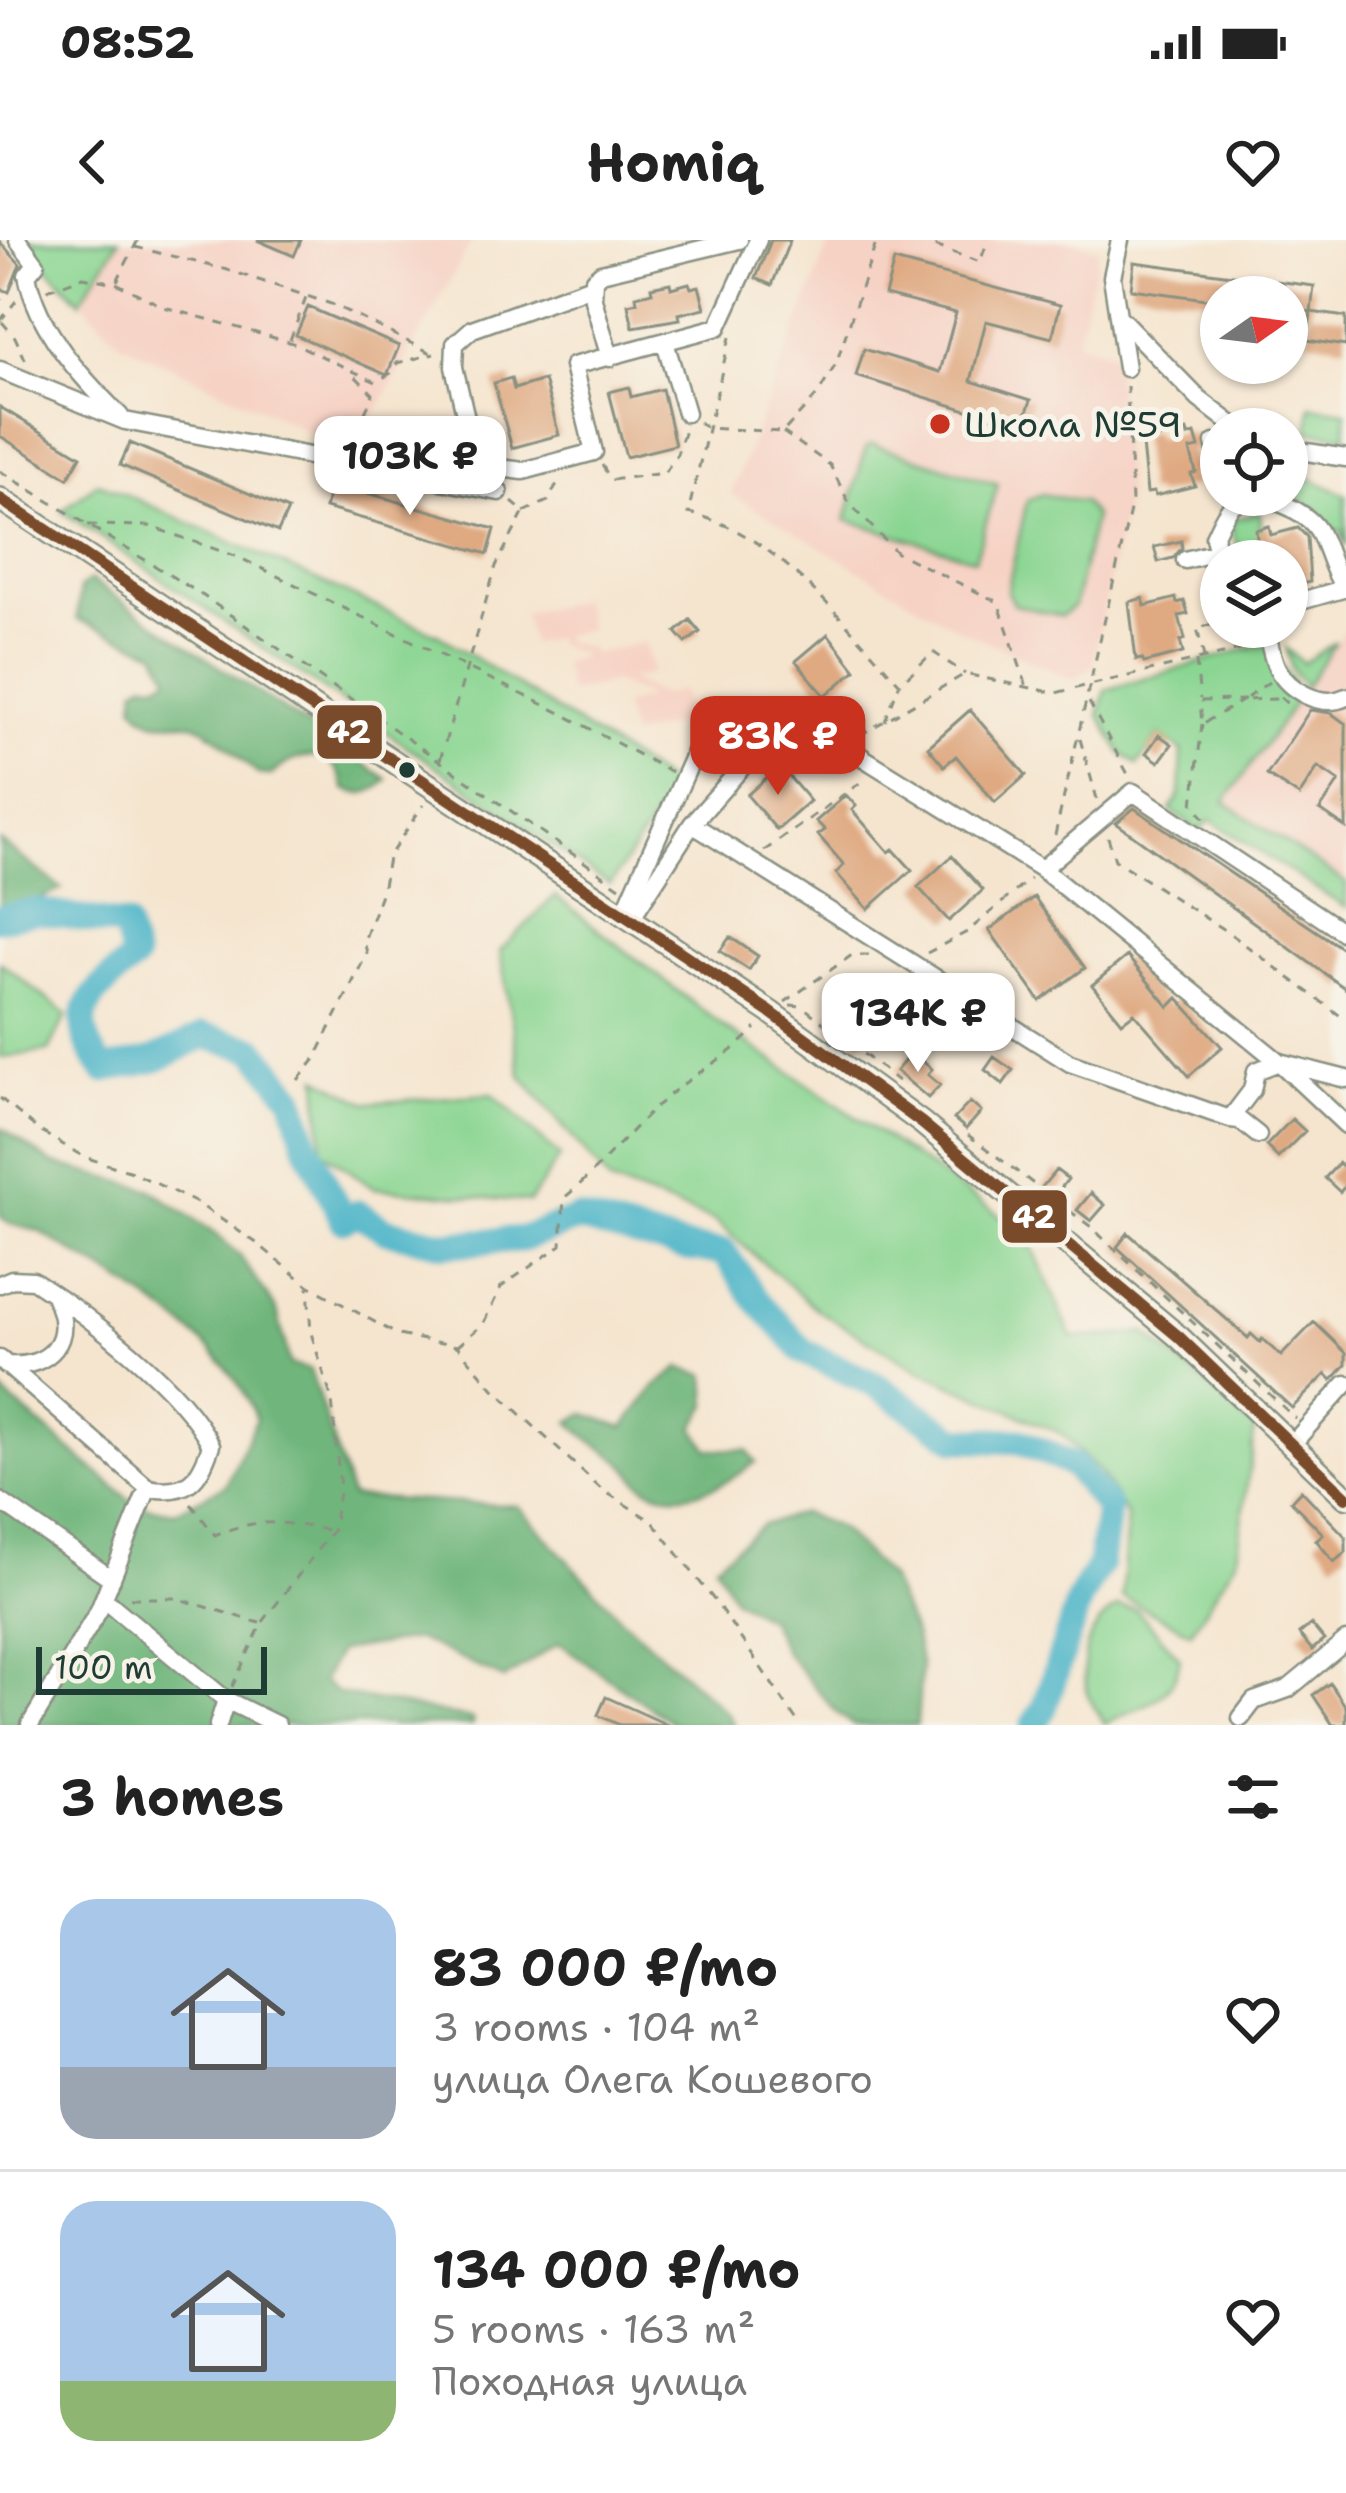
<!DOCTYPE html>
<meta charset="utf-8">
<style>
:root{--surface:#fff;--page:#f6f6f6;--text:#222;--muted:#767676;--line:#e0e0e0;--accent:#c8321e}
body{margin:0;font-family:"Shantell Sans",sans-serif;background:var(--page);color:var(--text);height:100vh;display:flex;flex-direction:column;font-size:45px;white-space:nowrap}
*{box-sizing:border-box;margin:0}
p{font-size:39px;color:var(--muted)}
.icon{flex:none;width:66px;height:66px;fill:none;stroke:currentColor;stroke-width:2;stroke-linecap:round;stroke-linejoin:round}
.map{position:relative;height:1485px;overflow:hidden}
.panel{display:flex;flex-direction:column;background:var(--surface);flex:1}
.panel>*{flex:none}
.needle{width:78px;rotate:76deg}
.fabs{position:absolute;left:1200px;top:36px;display:grid;gap:24px}
.fabs a{display:grid;place-items:center;width:108px;height:108px;border-radius:50%;background:var(--surface);box-shadow:0 3px 9px #0004;font-size:60px}
.scale{position:absolute;left:36px;bottom:30px;width:231px;box-sizing:border-box;padding-left:12px;border:6px solid #1f3d34;border-top:0;font-size:33px;line-height:42px;white-space:nowrap;color:#1f3d34;-webkit-text-stroke:9px #f7f3e8;paint-order:stroke}
.price{position:absolute;translate:-50% -102px;padding:0 27px;border-radius:24px;background:#fff;color:#222;font-size:39px;line-height:78px;filter:drop-shadow(0 3px 6px #0008)}
.price::after{content:'';position:absolute;left:50%;top:72px;width:36px;height:27px;margin-left:-18px;background:inherit;clip-path:polygon(0 0,100% 0,50% 100%)}
.price.selected{background:var(--accent);color:#fff}
ul{padding:0;list-style:none}
li{display:flex;align-items:center;gap:36px;height:300px;padding:0 60px}
li+li{border-top:3px solid var(--line)}
li span{display:grid;place-items:center;flex:none;width:336px;height:240px;border-radius:36px;color:#555}
li>.icon{margin-inline-start:auto}
span .icon{width:144px;height:144px;fill:#fffc;stroke-width:1}
li b{font-size:51px}
h2{display:flex;justify-content:space-between;align-items:center;height:144px;padding:0 60px;font-size:51px}
.status{display:flex;justify-content:space-between;align-items:center;height:84px;padding:0 60px;background:var(--surface);direction:ltr}
.status svg{height:33px;fill:currentColor}
header{display:flex;justify-content:space-between;align-items:center;height:156px;padding:0 60px;background:var(--surface);font-size:54px;font-weight:700}
.map>svg:first-child{display:block}
</style>
<div class="status"><b>08:52</b><svg viewBox="0 0 49 12"><path d="M0 12V9h3v3zM5 12V6h3v6zM10 12V3h3v9zM15 12V0h3v12zM26 1h20v11H26zM47 4h2v5h-2z"/></svg></div>
<header><svg class="icon" aria-label="back" viewBox="0 0 24 24"><path d="M15 5l-7 7 7 7"/></svg>Homiq<svg class="icon" aria-label="heart" viewBox="0 0 24 24"><path d="M12 20l-8-8c-3-5 5-10 8-4 3-6 11-1 8 4z"/></svg></header>
<div class="map">
<svg width="1346" height="1485" viewBox="0 0 1346 1485">
<rect width="100%" height="100%" fill="#f7f3e8"/>
<filter id="ink" filterUnits="userSpaceOnUse"><feTurbulence type="fractalNoise" baseFrequency=".00833" numOctaves="2"/><feDisplacementMap in="SourceGraphic" scale="24" xChannelSelector="R" yChannelSelector="G"/><feConvolveMatrix kernelMatrix="1 2 1 2 8 2 1 2 1" color-interpolation-filters="sRGB"/></filter>
<filter id="wash" filterUnits="userSpaceOnUse"><feTurbulence type="fractalNoise" baseFrequency=".004" numOctaves="4" result="noise"/><feDisplacementMap in="SourceGraphic" scale="48" xChannelSelector="R" yChannelSelector="G"/><feGaussianBlur stdDeviation="2.7" result="paint"/><feColorMatrix in="noise" values="0 0 0 0 0 0 0 0 0 0 0 0 0 0 0 0 0 1.4 0 .05"/><feComposite in="paint" operator="in"/></filter>
<g filter="url(#wash)">
<rect width="100%" height="100%" fill="#f5e5cf"/>
<path fill="#f6d2c4" d="M21 0H473L353 213 120 102Z
M831 0H1070L1099 9 1077 101 1114 114 1127 254 1092 427 1073 440 955 387 731 254Z
M581 359 589 389 562 396 564 401 591 409 593 414 645 402 652 433 628 440 662 455 682 450 690 481 631 496 623 465 648 457 614 442 569 453 562 422 582 417 581 414 557 406 554 398 531 404 523 374Z
M1346 388V643L1225 562Z"/>
<path fill="#8ad592" stroke="#548963" stroke-width="3" d="M21 0H119L80 61Z
M1311 166 1346 171V196L1309 191Z
M872 204 998 244 975 319 846 280 866 207Z
M1287 228 1346 255V306L1341 291 1329 290 1318 270 1287 253Z
M98 242 439 395 675 547 610 645 62 271Z
M1042 254 1083 262 1094 277 1074 366 1061 376 1014 365 1007 352 1027 260Z
M1259 272C1265 292 1257 295 1257 309L1239 314 1230 281Z
M1336 402 1305 447 1292 430 1286 408 1303 423Z
M1267 403 1300 455 1225 562 1346 643V668L1210 580 1199 592 1170 570 1180 555 1182 511 1159 495 1138 525 1121 513 1099 474 1106 450Z
M555 656 728 790 1027 994 1072 1098 1146 1093 1255 1187 1237 1318 1191 1392 1122 1357 1127 1276 1100 1233 1062 1194 917 1129 819 1071 715 981 610 943 521 836 500 711Z
M0 722 67 775 49 811 0 818Z
M318 837 368 863 492 854 560 917 529 962 374 948 322 911Z
M1118 1367 1137 1370 1180 1418C1173 1464 1141 1463 1105 1484 1075 1445 1076 1394 1118 1367Z"/>
<path fill="#6fb67c" stroke="#477a58" stroke-width="3" d="M90 340 387 539V540C374 553 362 557 345 549 334 505 298 511 271 535L258 534C240 519 217 493 196 485 168 475 157 495 134 465L136 448 145 442 159 443 169 436 156 412 77 379 80 348Z
M0 601 62 649 8 674 0 671Z
M0 887 52 923 152 950 218 996 239 1015 277 1071 290 1125 310 1130 351 1257 518 1266 621 1378 728 1474 734 1485H675L559 1403 504 1439 417 1399 339 1411 322 1441 337 1453 472 1479 473 1485H0V1151L136 1265 174 1272 226 1245 256 1180C229 1094 111 1038 39 991L10 984 0 976Z
M680 1128 706 1135 708 1165 694 1187 708 1209 747 1210 756 1222C727 1244 676 1271 642 1244 635 1238 630 1229 623 1223 604 1208 586 1200 570 1182L585 1174 624 1187 656 1146Z
M802 1273 839 1288 889 1338 915 1397 921 1427 917 1485H853L837 1473 784 1411 769 1379 734 1359 715 1324 762 1285Z"/>
<g fill="none" stroke-linecap="round" stroke-linejoin="round">
<path stroke="#4ab4c8" stroke-width="27" d="M0 678 37 671 125 686 134 719C88 757 64 775 104 830L154 820 204 796 254 809 293 857 307 906 343 980 358 973 385 990 446 1004 522 999 578 979 685 1008 724 1012 756 1059 804 1112 876 1145 956 1199 1020 1201 1073 1225 1108 1268 1100 1324 1080 1358 1044 1468 1034 1485"/>
</g>
<g id="blocks">
<path fill="#dfa981" d="M257 0H301L294 16Z
M771 0H790L772 45 756 38Z
M0 2 20 24 9 52 0 48Z
M894 21 1060 65 1052 98 986 81 971 141 1031 160 1022 187 856 136 864 109 940 132 956 73 885 55Z
M1134 22 1314 46 1311 72 1287 70V57H1221V61L1131 49Z
M670 43 671 48 689 43 691 48 699 46 705 68 679 74 680 79 633 87 628 64 637 62 636 56 652 52 651 47Z
M308 67 399 106 387 135 296 95Z
M1311 72 1346 77V106L1307 100Z
M511 138 514 149 544 140 559 195 512 208 494 143Z
M629 147 631 157 662 149 675 205 626 217 609 152Z
M0 167 81 216 68 238 0 196Z
M1154 191 1156 199 1187 191 1188 196 1195 194 1199 208 1190 210 1196 232 1191 234 1195 246 1155 256 1154 252 1147 253 1141 195Z
M130 203 288 270 278 292 120 225Z
M332 243 495 289 488 314 325 268Z
M1269 286 1271 295 1298 288 1307 297 1310 342 1287 347V321H1260L1256 290Z
M1181 301 1182 308 1173 318 1158 322 1154 307Z
M1143 358 1145 366 1176 358 1177 363 1184 361 1188 374 1179 376 1185 399 1180 401 1183 413 1144 423 1142 419 1136 420 1129 362Z
M690 380 700 392 686 403 676 392Z
M828 394 856 430 825 456 796 421Z
M970 470 1026 535 995 562 956 516 944 526 928 507Z
M1310 470 1331 473 1346 484V588L1320 570 1339 541 1318 527 1299 556 1267 535Z
M1159 495 1172 504 1159 522 1146 513Z
M780 526 810 561 777 590 747 555Z
M846 555 856 566 852 570 889 612 893 609 912 630 868 669 836 633 844 625 818 595 825 590 816 581Z
M1134 568 1346 711V749L1116 583Z
M952 616 983 650 949 681 918 647Z
M1034 657 1085 728 1040 761 989 690Z
M730 697 758 716 749 730 720 711Z
M1127 716 1169 767 1178 758 1222 807 1189 836 1134 773 1122 782 1092 745Z
M841 759 877 784 860 804 827 776Z
M912 812 932 829 928 835 940 845 928 858 896 831Z
M994 817 1013 830 1003 844 985 830Z
M970 862 981 872 966 889 954 879Z
M1292 879 1305 891 1278 918 1266 906Z
M1339 923 1346 930V945L1340 952 1325 938Z
M1056 930 1068 939 1054 957 1042 947Z
M1091 953 1105 965 1091 981 1077 970Z
M1128 993 1248 1098 1251 1094 1260 1102 1262 1099 1281 1116 1314 1082 1346 1113V1125L1332 1140 1326 1134 1292 1168 1117 1007Z
M1301 1250 1346 1297V1312L1334 1322 1316 1300 1323 1294 1291 1261Z
M1311 1384 1324 1400 1312 1410 1299 1394Z
M1330 1443 1346 1467V1485H1333L1313 1455Z
M606 1457 668 1485H620L598 1475Z"/>
</g>
</g>
<g filter="url(#ink)">
<use href="#blocks" fill-opacity="0" stroke="#8a9182" stroke-width="3"/>
<g fill="none" stroke-linecap="round" stroke-linejoin="round">
<defs>
<path id="minor" d="M18 0 36 24 27 35C38 91 81 137 120 176
M1120 0 1112 37 1126 128
M592 46 472 89 455 104 454 127 477 225 523 231 594 212 573 126 718 87 758 0
M1118 76 1199 159 1238 189
M665 102 686 173
M610 118 593 59 594 39 601 33 739 0
M0 130 125 181 499 252
M1214 203 1221 232
M1287 209 1346 218
M1185 320 1217 312
M1221 327 1214 297C1219 287 1225 271 1234 264 1256 247 1305 269 1318 290 1329 309 1333 335 1346 349
M1287 365 1343 349
M1266 387C1269 400 1271 416 1277 428 1289 451 1322 469 1346 457
M692 584 1070 823 1230 879 1252 850 1256 831 1279 822 1346 839
M1042 629 1133 552 1346 694
M623 675 703 494
M630 680 692 584 778 486 817 489 1042 629 1279 822 1346 885
M1230 879 1239 880 1258 895
M0 1044 12 1039 33 1040C89 1076 181 1146 211 1205 199 1241 187 1255 148 1248L0 1119
M6 1125C50 1129 76 1099 55 1058
M1293 1203 1346 1144
M0 1261 112 1339
M104 1359 226 1460 277 1485
M1241 1478 1254 1461 1288 1449 1346 1401
M30 1485 99 1370 148 1248
M218 1485 226 1460"/>
<path id="major" d="M0 259 770 772 922 883 1179 1097 1346 1257"/>
</defs>
<use href="#minor" stroke="#8a9182" stroke-width="21"/>
<use href="#major" stroke="#8a9182" stroke-width="26"/>
<path stroke="#8a9182" stroke-width="3" stroke-dasharray="9 9" stroke-linecap="butt" d="M918 0 980 22 988 0
M135 7 228 30 334 65 431 113
M117 41 138 0
M47 50 83 37 116 43 164 67 296 104 376 142 391 133 397 123 434 114
M0 60 2 58
M0 81 16 61
M2 82 15 97 26 121
M730 97 688 273C774 290 843 382 900 444L933 412 965 434
M290 100 306 58
M699 182 707 188 783 192 818 154 836 124 877 0
M783 192 830 225 849 263 897 313 998 362 1027 447
M351 206 373 154 352 133
M602 225 611 240 664 233 676 217 686 187
M0 231 199 353 620 647
M524 272 548 261 559 240
M88 285 149 286 238 317 561 473 671 532
M1204 417 1197 388 1221 382
M1196 421 1200 459
M1269 442 1244 460 1280 459
M1280 457 1291 467
M1244 460 1202 484 1200 461Z
M1089 462 1130 538
M885 481 899 445
M1202 484 1193 565 1208 582
M860 495 965 434 1055 453 1253 407
M1080 499 1097 559
M440 520 496 326 524 272 512 262
M1055 595 1132 262 1127 146
M1108 597 1115 620 1232 695 1346 780
M764 611 864 540
M927 713 967 692 1030 639
M785 762 852 715H869
M790 765 802 766 898 841
M298 840 315 819 367 713 364 701 382 651 388 618 423 565
M0 858 40 891 84 917 132 932 197 963 258 1004 308 1045 398 1095 457 1106 494 1149 601 1249 653 1282 718 1365 800 1485
M968 895 1090 986 1296 1179
M457 1106 483 1084 501 1047 561 1005 564 958C602 927 629 890 666 858 695 832 730 817 756 788
M191 1264 215 1295C257 1277 286 1282 331 1291
M130 1358H176L260 1383
M232 1447 262 1383 332 1291 340 1248 332 1160 311 1093 308 1047"/>
<use href="#minor" stroke="#fff" stroke-width="16"/>
<use href="#major" stroke="#fff" stroke-width="21"/>
<defs>
<path id="bus-1" d="M0 259 770 772 922 883 1179 1097 1346 1257"/>
</defs>
<use href="#bus-1" stroke="#f7f3e8" stroke-width="21"/>
<use href="#bus-1" stroke="#7a4b2a" stroke-width="12"/>
</g>
</g>
<circle fill="#c8321e" stroke="#f7f3e8" stroke-width="4.5" cx="940" cy="184" r="12"/>
<circle fill="#1f3d34" stroke="#f7f3e8" stroke-width="4.5" cx="407" cy="530" r="10"/>
<g text-anchor="middle" stroke-width="10" stroke-linejoin="round" paint-order="stroke">
<g font-size="36" fill="#1f3d34" stroke="#f7f3e8" text-anchor="start">
<text x="964" y="197">Школа №59</text>
</g>
</g>
<g stroke="#f7f3e8" stroke-width="4.5">
<rect x="315" y="463" width="69" height="58" rx="12" fill="#7a4b2a"/>
<rect x="1000" y="948" width="69" height="57" rx="12" fill="#7a4b2a"/>
</g>
<g font-size="33" text-anchor="middle" font-weight="bold" fill="#fff">
<text x="349" y="503">42</text>
<text x="1034" y="988">42</text>
</g>
</svg>
<div class="fabs">
<a><svg class="needle" viewBox="-14 -14 28 28"><path d="M0-13l5 13h-10z" fill="#e53935"/><path d="M0 13l5-13h-10z" fill="#767676"/></svg></a>
<a><svg class="icon" aria-label="locate" viewBox="0 0 24 24"><circle cx="12" cy="12" r="6"/><path d="M12 2v4M12 18v4M2 12h4M18 12h4"/></svg></a>
<a><svg class="icon" aria-label="layers" viewBox="0 0 24 24"><path d="M12 4l9 5-9 5-9-5zM3 14l9 5 9-5"/></svg></a>
</div>
<div class="scale">100 m</div>
<b class="price" style="left:410px;top:278px">103K ₽</b>
<b class="price selected" style="left:778px;top:558px">83K ₽</b>
<b class="price" style="left:918px;top:835px">134K ₽</b>
</div>
<section class="panel">
<h2>3 homes<svg class="icon" aria-label="filters" viewBox="0 0 24 24"><path d="M4 7h16M4 17h16"/><circle cx="9" cy="7" r="2"/><circle cx="15" cy="17" r="2"/></svg></h2>
<ul>
<li><span style="background:linear-gradient(#a9c7e8 70%,#9aa5b1 0)"><svg class="icon" aria-label="home" viewBox="0 0 24 24"><path d="M3 11l9-7 9 7M6 9v11h12V9"/></svg></span><div><b>83 000 ₽/mo</b><p>3 rooms · 104 m²</p><p>улица Олега Кошевого</p></div><svg class="icon" aria-label="heart" viewBox="0 0 24 24"><path d="M12 20l-8-8c-3-5 5-10 8-4 3-6 11-1 8 4z"/></svg></li>
<li><span style="background:linear-gradient(#a9c7e8 75%,#8fb573 0)"><svg class="icon" aria-label="home" viewBox="0 0 24 24"><path d="M3 11l9-7 9 7M6 9v11h12V9"/></svg></span><div><b>134 000 ₽/mo</b><p>5 rooms · 163 m²</p><p>Походная улица</p></div><svg class="icon" aria-label="heart" viewBox="0 0 24 24"><path d="M12 20l-8-8c-3-5 5-10 8-4 3-6 11-1 8 4z"/></svg></li>
</ul>
</section>
